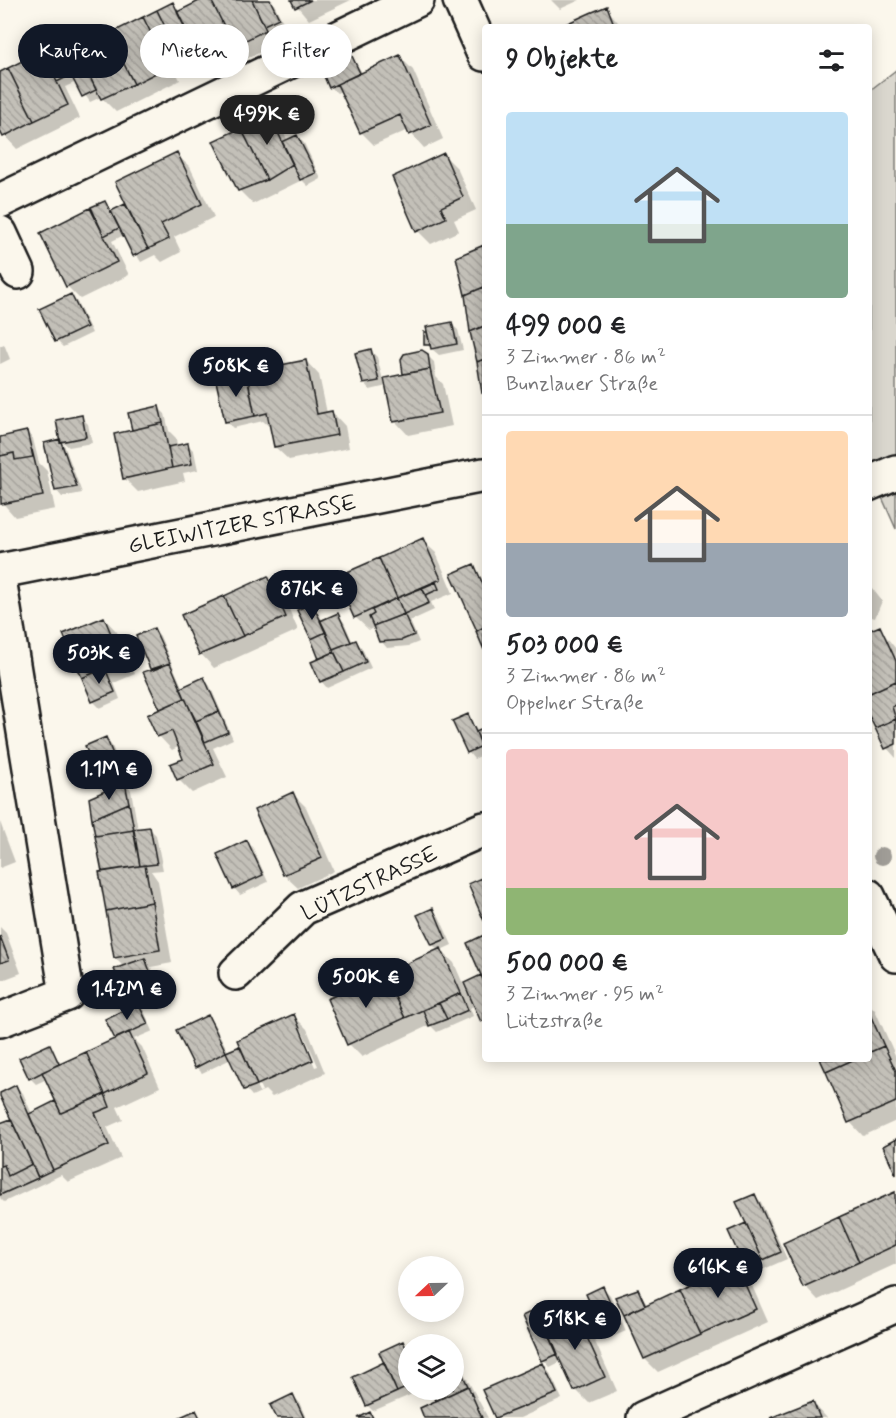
<!DOCTYPE html>
<html lang="de">
<meta charset="utf-8">
<style>
:root{--surface:#fff;--page:#f2f2f2;--text:#202124;--muted:#757577;--line:#e0e0e0;--accent:#111827}
body{margin:0;font-family:Mynerve,sans-serif;background:var(--page);color:var(--text);height:100vh;display:flex;flex-direction:column;font-size:22px;white-space:nowrap}
*{box-sizing:border-box;margin:0}
p{font-size:20px;color:var(--muted)}
.icon{flex:none;width:33px;height:33px;fill:none;stroke:currentColor;stroke-width:2;stroke-linecap:round;stroke-linejoin:round}
.map{position:relative;flex:1;overflow:hidden}
.drawer{position:absolute;left:482px;top:24px;width:390px;height:1038px;display:flex;flex-direction:column;background:var(--surface);border-radius:6px;box-shadow:0 3px 15px #0003}
.drawer>*{flex:none}
.hud{position:absolute;left:18px;top:24px;width:374px;height:54px;display:flex;gap:12px}
.needle{width:39px;rotate:248deg}
.buttons{position:absolute;left:398px;top:1256px;display:grid;gap:12px}
.buttons a{display:grid;place-items:center;width:66px;height:66px;border-radius:50%;background:var(--surface);box-shadow:0 3px 15px #0003;font-size:30px}
.price{position:absolute;translate:-50% -51px;padding:0 14px;border-radius:21px;background:var(--accent);color:#fff;font-size:20px;line-height:39px;filter:drop-shadow(0 2px 3px #0008)}
.price::after{content:'';position:absolute;left:50%;top:36px;width:18px;height:14px;margin-left:-9px;background:inherit;clip-path:polygon(0 0,100% 0,50% 100%)}
.price.selected{background:#222;color:#fff}
ul{padding:0;list-style:none}
li{display:grid;align-content:center;gap:12px;height:318px;padding:0 24px}
li+li{border-top:2px solid var(--line)}
li span{display:grid;place-items:center;height:186px;border-radius:6px;color:#555}
li>.icon{margin-inline-start:auto}
span .icon{width:108px;height:108px;fill:#fffc;stroke-width:1}
li b{font-size:26px}
h2{display:flex;justify-content:space-between;align-items:center;height:72px;padding:0 24px;font-size:26px}
.pill{padding:0 21px;border-radius:27px;background:var(--surface);box-shadow:0 3px 15px #0003;font-size:21px;line-height:54px}
.pill.selected{background:var(--accent);color:#fff}
.map>svg:first-child{display:block}
</style>
<div class="map">
<svg width="896" height="1418" viewBox="0 0 896 1418">
<defs>
<pattern id="building-back-hatch" width="6" height="6" patternUnits="userSpaceOnUse" patternTransform="scale(1.5)"><rect width="6" height="6" fill="#c3c0b8"/><path d="M-1 5l2 2M0 0l6 6M5-1l2 2" fill="none" stroke="#a7a49e"/></pattern>
</defs>
<rect width="100%" height="100%" fill="#fbf7ec"/>
<filter id="ink" filterUnits="userSpaceOnUse"><feTurbulence type="fractalNoise" baseFrequency=".0167" numOctaves="2"/><feDisplacementMap in="SourceGraphic" scale="12" xChannelSelector="R" yChannelSelector="G"/><feConvolveMatrix kernelMatrix="1 2 1 2 8 2 1 2 1" color-interpolation-filters="sRGB"/></filter>
<g filter="url(#ink)">
<path fill="#dad7ce" stroke="#7b7a75" stroke-width="1.5" d="M896 70V529L869 468V91Z"/>
<path fill="#0003" fill-rule="evenodd" d="M205 0H272L284 24 272 30 279 43 216 74 202 59 176 72 180 80 116 112 101 97 90 102 76 82 65 87 80 118 17 149 3 134 0 136V74L56 46 69 67 172 4 180 12Z
M292 0H351L309 20Z
M551 0H580L560 9Z
M606 8 622 27H563Z
M351 56 363 74 400 57 413 70 443 139 424 148 408 130 374 145 361 132 342 91 337 93 331 87Z
M268 116 282 129 288 141 297 137 304 143 321 179 308 186 302 180 253 204 239 190Z
M176 154 190 167 214 217 174 237 181 252 162 262 155 255 141 262 124 235 112 241 129 275 80 299 67 286 90 209 96 215 105 202 113 212 127 205Z
M444 155 457 168 476 210 454 220 459 231 431 244 418 231Z
M484 246V395L457 258Z
M70 295 77 302 92 333 63 347 57 341Z
M451 324 458 330 463 350 439 355 426 344V333Z
M4 344 10 359 0 364V346Z
M371 351 377 357 383 380 407 375 405 373 427 355 434 362 436 377 443 384 452 426 408 435 395 421 387 386 370 390 364 383Z
M306 361 319 375 327 413 332 412 345 426 349 448 289 460 275 447 271 428 263 421 233 428 226 421Z
M159 408 165 414 169 431 176 438 177 446 188 445 194 451 198 470 183 473 185 481 138 492 124 478Z
M81 417 88 424 92 443 69 447 63 442 82 493 62 497 56 490 59 441 64 446 58 422Z
M27 432 33 439 39 463 47 471 55 509 15 517 0 500V438Z
M422 540 436 553 453 593 431 602 434 610 410 621 419 642 409 646 387 648 381 641 375 627 369 630 355 617Z
M474 566 484 582V646L453 575Z
M268 578 281 591 298 630 214 668 201 654 183 616Z
M868 583 882 601 875 618 868 616Z
M312 605 323 621 337 615 344 622 353 643 356 642 362 648 371 668 327 688 321 681V659Z
M104 618 117 632 135 674 114 683 120 699 100 708 93 701 65 635Z
M879 628 896 649V758L887 748 875 724 868 718V633Z
M154 629 160 636 183 689 204 679 210 686 233 739 213 748 227 777 192 793 179 780 172 765 185 759 180 746 172 750 159 736 149 715 162 710 145 673 152 669Z
M467 716 478 732 484 729V754L474 759 468 752Z
M105 739 112 746 119 763 100 771 94 764Z
M125 783 131 790 138 830 149 828 156 835 163 870 151 871 158 881 172 963 151 967 156 980 127 990 121 984 124 967 115 958Z
M293 794 306 807 334 871 298 888 284 875 256 811Z
M0 822 15 862 0 868Z
M247 842 253 848 268 882 240 895 234 888Z
M484 878V918L470 885Z
M432 910 439 916 452 945 441 950 454 963 467 993 483 976 469 943 484 936V1023L475 1005 470 1008 473 1016 437 1032 430 1025 362 1057 348 1043 439 951 433 945Z
M0 927 6 933 21 973 0 981Z
M868 1003 875 1010 896 1057V1121L863 1136 850 1122 821 1059H868Z
M138 1005 144 1011 153 1031 134 1039 142 1047 160 1087 117 1107 123 1120 107 1127 121 1158 68 1182 61 1175 4 1202 0 1198V1125L12 1119 16 1087 23 1093 32 1114 57 1102 47 1079 36 1084 30 1078 49 1046 62 1065 117 1040Z
M294 1016 307 1029 325 1073 272 1097 265 1090 252 1096 246 1089 231 1059 202 1073 196 1067 208 1017 214 1024 229 1053ZM299 1030H302L318 1066 315 1067ZM242 1054H245L262 1091 259 1092Z
M895 1193 896 1264 818 1300 805 1286 785 1244Z
M755 1196 761 1202 787 1259 753 1274 746 1267 748 1223Z
M736 1266 749 1279 768 1322 658 1372 645 1359 625 1314 638 1291 648 1306Z
M603 1288 610 1295 626 1331 610 1338 604 1332Z
M539 1310 549 1325 575 1313 588 1326 617 1391 589 1403 576 1390 562 1361 550 1367 544 1360Z
M403 1343 408 1348V1389H424L373 1411 367 1405 386 1363Z
M543 1365 549 1371 562 1399 520 1418H496L484 1391Z
M458 1367 464 1373 488 1418H426L438 1401 433 1389H453V1369Z
M293 1396 299 1402 306 1418H278Z
M813 1403 827 1418H774Z"/>
<path fill="url(#building-back-hatch)" stroke="#1c1c1c" stroke-width="1.5" d="M201 0H211L234 46 202 62 177 12Z
M211 0H252L266 30 234 46Z
M252 0H270L279 18 264 25Z
M291 0H311L295 8Z
M173 2 197 53 181 60 157 10Z
M607 6 615 27H559L590 13Z
M157 10 181 60 168 67 143 17Z
M143 17 168 67 134 84 109 34Z
M109 34 134 84 101 99 76 50Z
M56 44 71 75 57 82 42 51Z
M42 51 68 105 34 121 8 68Z
M351 54 360 73 329 88 321 69Z
M400 55 431 125 409 135 400 115 360 133 337 84Z
M82 59 96 90 82 97 67 67Z
M8 68 34 121 3 137 0 131V72Z
M269 114 293 164 267 180 241 128Z
M241 128 267 180 238 191 213 141Z
M297 135 316 173 300 180 282 142Z
M177 152 202 204 161 224 169 239 148 249 115 182Z
M444 153 463 197 441 207 446 218 416 232 392 177Z
M105 201 119 228 104 236 91 207Z
M125 204 148 249 133 256 111 211Z
M90 208 117 262 66 287 40 233Z
M484 245V287L465 295 456 257Z
M484 287V326L470 332 465 295Z
M71 294 87 327 55 342 39 309Z
M452 322 457 344 431 349 426 327Z
M484 326V359L477 362 470 332Z
M424 332H427L430 345H424Z
M371 349 379 381 363 384 355 353Z
M422 350 428 354 430 369 403 374 401 359 404 354Z
M484 359V392L482 393 477 362Z
M306 360 317 414 332 411 337 435 274 447 267 413 255 416 246 372Z
M430 369 440 413 393 422 384 378Z
M247 375 255 416 225 422 216 381Z
M159 406 163 423 132 430 128 413Z
M82 415 86 437 60 442 56 420Z
M163 423 172 468 123 479 114 434Z
M27 431 33 457 15 460 14 453 0 456V437Z
M60 439 77 487 55 491 44 443Z
M188 443 192 464 172 468 168 447Z
M32 450 43 496 1 504 0 456 14 453 15 460 33 457Z
M423 538 441 579 397 598 379 558Z
M379 558 397 598 354 618 336 577Z
M474 564 484 587V627L477 631 451 574Z
M268 576 286 617 243 636 224 596Z
M436 582 439 589 426 595 422 588Z
M422 588 429 603 404 614 397 598Z
M224 596 243 636 199 655 181 615Z
M397 598 404 614 373 626 369 617 374 614 372 610Z
M312 603 326 632 311 639 297 610Z
M338 613 351 642 333 649 320 621Z
M404 614 414 635 402 640 379 642 373 626Z
M104 617 122 660 82 678 63 634Z
M880 626 896 661V681L868 694V631Z
M484 627V650L476 631Z
M154 628 170 663 151 671 136 636Z
M326 632 334 652 319 659 311 639Z
M356 640 366 662 344 672 333 649Z
M334 652 344 672 320 682 311 662Z
M170 663 185 698 160 709 143 672Z
M105 668 115 692 92 702 82 678Z
M204 677 219 711 196 721 180 688Z
M896 681V705L892 707 896 719 875 728 868 714V694Z
M185 698 214 764 177 780 170 764 183 759 172 731 157 737 147 715Z
M219 711 228 732 205 742 196 721Z
M468 714 482 746 467 753 452 721Z
M896 719V744L885 749 875 728Z
M484 728V752L476 732Z
M106 737 114 757 93 765 85 746Z
M125 782 129 803 92 819 89 798Z
M293 792 322 858 283 875 254 810Z
M129 803 134 830 95 836 92 819Z
M150 827 157 864 140 866 133 829Z
M134 830 140 866 102 872 95 836Z
M247 840 263 875 233 889 217 854Z
M145 865 152 902 106 911 99 872Z
M484 877V921L468 884Z
M152 902 160 950 114 958 106 911Z
M433 908 446 939 432 945 417 915Z
M484 935V982L467 943Z
M0 936 9 960 0 963Z
M441 948 461 993 405 1018 384 974Z
M145 958 151 974 120 985 114 969Z
M384 974 405 1018 347 1045 327 999Z
M481 975 484 982V1020L481 1022 464 983Z
M461 993 469 1012 468 1010 447 1019 439 1003Z
M138 1003 148 1024 115 1039 105 1019Z
M439 1003 447 1019 429 1026 423 1010Z
M868 1010 884 1046 868 1053Z
M294 1014 313 1060 257 1085 237 1040Z
M208 1015 226 1052 195 1068 176 1030Z
M129 1032 148 1073 105 1094 86 1052Z
M50 1044 59 1064 29 1079 19 1058Z
M240 1046 257 1085 244 1090 226 1052Z
M884 1046 896 1071V1102L848 1123 826 1072 855 1059H868V1053Z
M86 1052 105 1094 61 1113 42 1072Z
M820 1059H855L826 1072Z
M16 1085 53 1170 38 1177 0 1096V1093Z
M105 1094 110 1107 95 1113 109 1145 53 1170 29 1114 55 1101 61 1113Z
M11 1119 32 1164 8 1176 4 1165 0 1166V1123Z
M896 1139V1175L883 1146Z
M32 1164 38 1178 0 1195V1166L4 1165 8 1176Z
M895 1192 896 1245 859 1262 839 1217Z
M755 1194 781 1252 763 1260 736 1202Z
M839 1217 859 1262 803 1287 783 1243Z
M746 1223 763 1260 745 1268 728 1231Z
M736 1264 756 1309 700 1334 680 1289Z
M603 1286 620 1324 603 1332 586 1294Z
M638 1289 645 1305 624 1315 615 1297Z
M680 1289 700 1334 644 1359 624 1315Z
M539 1308 558 1354 542 1361 522 1316Z
M575 1311 605 1377 574 1391 544 1325Z
M403 1341 408 1352V1387L397 1392 379 1352Z
M384 1362 397 1392 366 1406 353 1377Z
M543 1363 557 1393 495 1418 482 1390Z
M458 1365 468 1386 436 1401 431 1389H453V1367Z
M468 1386 482 1418H424L420 1408Z
M293 1394 304 1418H277L270 1405Z
M813 1401 820 1418H770Z
M196 1410 200 1418H178Z
M370 1412 373 1418H358Z"/>
<g fill="none" stroke-linecap="round" stroke-linejoin="round">
<defs>
<path id="minor" d="M460 0 484 54
M0 201 417 0
M0 233 18 272
M868 484 896 472
M0 571 484 475
M0 585 67 994 0 1020
M868 896 896 955
M236 973 303 908 484 829
M644 1418 896 1305"/>
</defs>
<use href="#minor" stroke="#1c1c1c" stroke-width="38"/>
<use href="#minor" stroke="#fbf7ec" stroke-width="33"/>
</g>
<circle fill="#a09d97" cx="882" cy="856" r="9"/>
</g>
<g text-anchor="middle" stroke-width="5" stroke-linejoin="round" paint-order="stroke">
<g font-size="22" fill="#1c1c1c" stroke="#fbf7ec">
<text transform="translate(242 523) rotate(-11)" y="8">GLEIWITZER STRASSE</text>
<text transform="translate(369 882) rotate(-25)" y="8">LÜTZSTRASSE</text>
</g>
</g>
</svg>
<div class="buttons">
<a><svg class="needle" viewBox="-14 -14 28 28"><path d="M0-13l5 13h-10z" fill="#e53935"/><path d="M0 13l5-13h-10z" fill="#757577"/></svg></a>
<a><svg class="icon" aria-label="layers" viewBox="0 0 24 24"><path d="M12 4l9 5-9 5-9-5zM3 14l9 5 9-5"/></svg></a>
</div>
<b class="price selected" style="left:267px;top:146px">499K €</b>
<b class="price" style="left:236px;top:398px">508K €</b>
<b class="price" style="left:312px;top:621px">876K €</b>
<b class="price" style="left:99px;top:685px">503K €</b>
<b class="price" style="left:109px;top:801px">1.1M €</b>
<b class="price" style="left:366px;top:1009px">500K €</b>
<b class="price" style="left:127px;top:1021px">1.42M €</b>
<b class="price" style="left:718px;top:1299px">616K €</b>
<b class="price" style="left:575px;top:1351px">518K €</b>
<div class="hud">
<a class="pill selected">Kaufen</a>
<a class="pill">Mieten</a>
<a class="pill">Filter</a>
</div>
<section class="drawer">
<h2>9 Objekte<svg class="icon" aria-label="filters" viewBox="0 0 24 24"><path d="M4 7h16M4 17h16"/><circle cx="9" cy="7" r="2"/><circle cx="15" cy="17" r="2"/></svg></h2>
<ul>
<li><span style="background:linear-gradient(#bfe0f5 60%,#7fa58c 0)"><svg class="icon" aria-label="home" viewBox="0 0 24 24"><path d="M3 11l9-7 9 7M6 9v11h12V9"/></svg></span><div><b>499 000 €</b><p>3 Zimmer · 86 m²</p><p>Bunzlauer Straße</p></div></li>
<li><span style="background:linear-gradient(#ffd9b3 60%,#9aa5b1 0)"><svg class="icon" aria-label="home" viewBox="0 0 24 24"><path d="M3 11l9-7 9 7M6 9v11h12V9"/></svg></span><div><b>503 000 €</b><p>3 Zimmer · 86 m²</p><p>Oppelner Straße</p></div></li>
<li><span style="background:linear-gradient(#f6c9c9 75%,#8fb573 0)"><svg class="icon" aria-label="home" viewBox="0 0 24 24"><path d="M3 11l9-7 9 7M6 9v11h12V9"/></svg></span><div><b>500 000 €</b><p>3 Zimmer · 95 m²</p><p>Lützstraße</p></div></li>
</ul>
</section>
</div>
